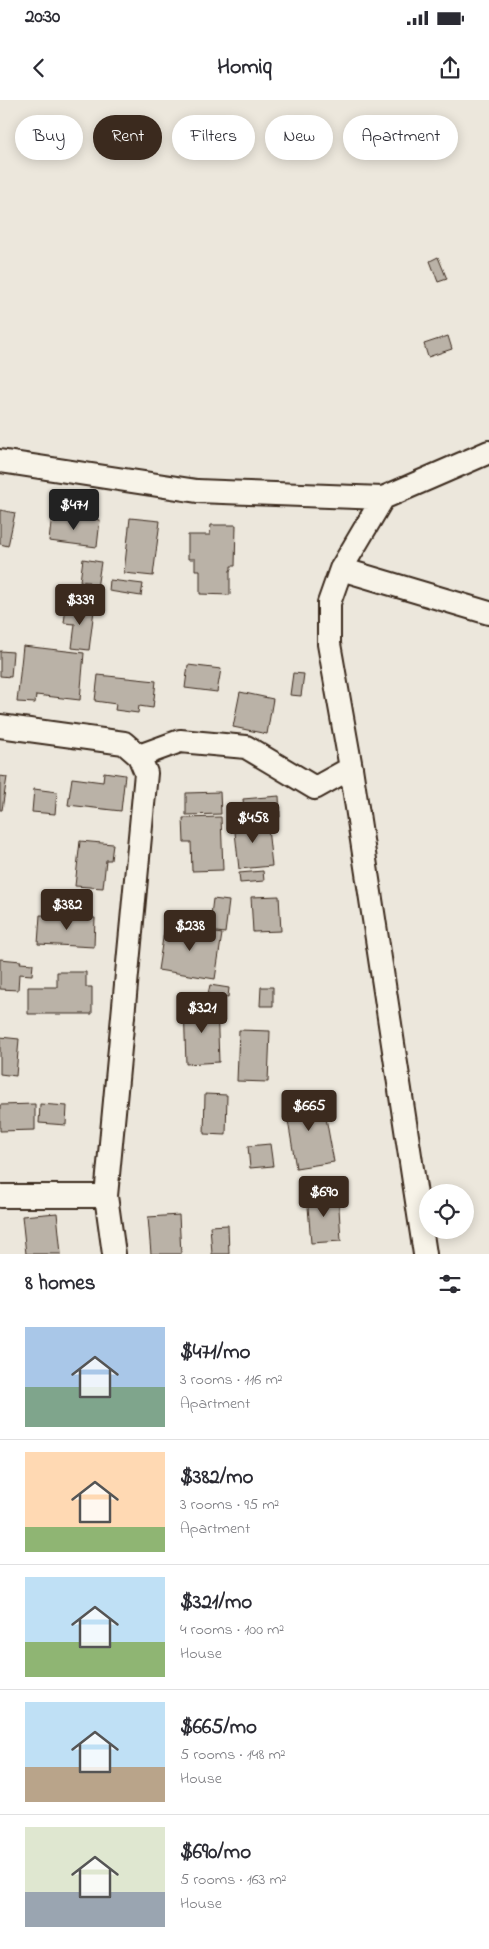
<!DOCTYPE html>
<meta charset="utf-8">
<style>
:root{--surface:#fff;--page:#f7f7f7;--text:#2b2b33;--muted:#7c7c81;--line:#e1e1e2;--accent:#3b2a1e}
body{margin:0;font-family:"Indie Flower",sans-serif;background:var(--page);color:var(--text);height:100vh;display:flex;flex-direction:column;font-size:19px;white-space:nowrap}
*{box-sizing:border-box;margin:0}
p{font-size:16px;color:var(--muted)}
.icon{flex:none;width:28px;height:28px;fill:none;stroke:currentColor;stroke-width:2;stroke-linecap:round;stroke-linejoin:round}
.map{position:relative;height:1154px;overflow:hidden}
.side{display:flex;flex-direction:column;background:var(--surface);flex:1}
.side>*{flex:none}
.top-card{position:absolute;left:15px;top:15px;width:460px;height:45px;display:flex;gap:10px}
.buttons{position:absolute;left:419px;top:1084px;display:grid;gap:10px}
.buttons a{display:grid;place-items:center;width:55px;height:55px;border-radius:50%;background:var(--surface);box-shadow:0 2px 12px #0003;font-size:25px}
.price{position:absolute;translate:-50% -42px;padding:0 11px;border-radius:5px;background:var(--accent);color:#fff;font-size:16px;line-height:32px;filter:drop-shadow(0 1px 2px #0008)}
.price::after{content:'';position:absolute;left:50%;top:30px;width:15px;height:11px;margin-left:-8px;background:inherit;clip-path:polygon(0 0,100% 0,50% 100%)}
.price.current{background:#222;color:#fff}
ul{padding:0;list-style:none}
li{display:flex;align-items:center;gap:15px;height:125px;padding:0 25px}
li+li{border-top:1px solid var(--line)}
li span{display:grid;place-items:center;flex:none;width:140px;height:100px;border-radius:0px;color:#555}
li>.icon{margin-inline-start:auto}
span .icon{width:60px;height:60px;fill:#fffc;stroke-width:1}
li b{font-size:21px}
h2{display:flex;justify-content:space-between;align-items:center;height:60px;padding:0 25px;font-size:21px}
.tag{padding:0 18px;border-radius:22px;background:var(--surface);box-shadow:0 2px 12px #0003;font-size:18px;line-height:45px}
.tag.current{background:var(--accent);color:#fff}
.status{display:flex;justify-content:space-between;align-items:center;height:35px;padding:0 25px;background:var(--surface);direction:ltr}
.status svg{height:14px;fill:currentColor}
header{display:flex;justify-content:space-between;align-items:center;height:65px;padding:0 25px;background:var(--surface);font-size:22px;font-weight:700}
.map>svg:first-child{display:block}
</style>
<div class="status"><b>20:30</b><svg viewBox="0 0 49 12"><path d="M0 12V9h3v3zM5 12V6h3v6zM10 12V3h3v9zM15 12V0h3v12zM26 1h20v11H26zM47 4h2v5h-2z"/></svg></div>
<header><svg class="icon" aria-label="back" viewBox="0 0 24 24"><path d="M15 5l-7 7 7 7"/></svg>Homiq<svg class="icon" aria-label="share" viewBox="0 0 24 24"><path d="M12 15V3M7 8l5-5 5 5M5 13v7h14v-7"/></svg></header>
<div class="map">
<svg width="489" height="1154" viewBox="0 0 489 1154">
<rect width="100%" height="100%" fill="#ece7dc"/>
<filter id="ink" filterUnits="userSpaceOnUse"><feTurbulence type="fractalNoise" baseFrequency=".02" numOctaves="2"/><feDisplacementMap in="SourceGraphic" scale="10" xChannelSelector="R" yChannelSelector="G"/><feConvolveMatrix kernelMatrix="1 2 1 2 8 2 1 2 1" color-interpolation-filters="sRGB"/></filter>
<g filter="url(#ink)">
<path fill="#bab2a7" stroke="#3b2a1e" d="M438 157 447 179 438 182 430 161Z
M448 236 452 249 428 257 424 244Z
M0 410 15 413 8 446 0 444Z
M52 414 100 420 97 447 49 441Z
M130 418 160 421 153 476 124 473Z
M211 425H236L235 466H231V470H230V495L200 494V470H195V459H188V435H210Z
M83 459 101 462 97 488 88 487 89 482 80 481Z
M110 480 143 484 141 496 109 491Z
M66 507 94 510 89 550 72 548 75 524 64 523Z
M23 546 84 553 80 600 36 595 35 603 17 602Z
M0 551 13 552 11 577 0 576Z
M188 565 221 569 217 592 185 588Z
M293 573 304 574 301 596 290 595Z
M98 575 156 581 153 608 139 606 138 613 115 610 116 604 95 601Z
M240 592 273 599 267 634 233 627Z
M104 672 125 675 121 711 68 705 72 678 103 682Z
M0 676 7 677 2 710H0Z
M34 689 57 692 55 714 32 712Z
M220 692 221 714 186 715V693Z
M279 696 280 717 245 720 243 699Z
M221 717 223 770 192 771 191 742H184L183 718Z
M267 719 272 766 239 769 234 723Z
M80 741 113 744 111 760H106L103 788 75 786Z
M263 771 264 781 240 783 239 773Z
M279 796 281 831 253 832 251 797Z
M213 799 229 801 225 833 209 831Z
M40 815 95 818 94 847 38 844Z
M165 825 222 834 215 879 158 870Z
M0 859 21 861 20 863 33 864 32 875 19 874 18 890 0 889Z
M57 872H86V887H92V914H28V887H57Z
M210 885 229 888 228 897 208 894Z
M261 887H273V906H260Z
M217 904 219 962 186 964 184 906Z
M239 930 270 931 268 982 237 981Z
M0 937 19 939 16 976 0 974Z
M205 994 227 995 226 1035 204 1034Z
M322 996 334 1062 296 1068 285 1003Z
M35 1004V1030L0 1031V1005Z
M40 1004 67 1006 66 1025 39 1023Z
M270 1044 273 1066 250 1068 248 1046Z
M338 1092 341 1141 311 1143 307 1095Z
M57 1113 61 1154H26L22 1116Z
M179 1115 181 1154H151L148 1117Z
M228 1125 229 1154H212L210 1126Z"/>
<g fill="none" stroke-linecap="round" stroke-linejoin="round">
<defs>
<path id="minor" d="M0 361 197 391 383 398
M341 469 489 513
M0 626 124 643 139 656 146 673 106 1096
M139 656 180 641 246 647 315 688 351 668
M0 1096H106L114 1154
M425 1154 351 668 329 544V503L341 469 383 398 489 352"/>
</defs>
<use href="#minor" stroke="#3b2a1e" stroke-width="26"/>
<use href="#minor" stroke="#f7f3e8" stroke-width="22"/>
</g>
</g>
</svg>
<div class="buttons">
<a><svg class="icon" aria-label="locate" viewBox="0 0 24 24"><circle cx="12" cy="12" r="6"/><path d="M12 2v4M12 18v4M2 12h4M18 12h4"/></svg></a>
</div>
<b class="price current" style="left:74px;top:431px">$471</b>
<b class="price" style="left:80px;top:526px">$339</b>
<b class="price" style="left:253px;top:744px">$458</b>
<b class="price" style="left:67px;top:831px">$382</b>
<b class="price" style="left:190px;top:852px">$238</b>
<b class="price" style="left:202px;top:934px">$321</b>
<b class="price" style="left:309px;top:1032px">$665</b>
<b class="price" style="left:324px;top:1118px">$690</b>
<div class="top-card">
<a class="tag">Buy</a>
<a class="tag current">Rent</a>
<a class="tag">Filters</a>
<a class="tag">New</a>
<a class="tag">Apartment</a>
</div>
</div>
<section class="side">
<h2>8 homes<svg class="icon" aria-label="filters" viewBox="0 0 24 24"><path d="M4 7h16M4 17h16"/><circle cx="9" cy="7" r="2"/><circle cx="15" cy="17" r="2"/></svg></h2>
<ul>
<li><span style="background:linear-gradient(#a9c7e8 60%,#7fa58c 0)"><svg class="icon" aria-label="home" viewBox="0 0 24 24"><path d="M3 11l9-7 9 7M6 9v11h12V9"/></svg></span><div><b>$471/mo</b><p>3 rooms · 116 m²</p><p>Apartment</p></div></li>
<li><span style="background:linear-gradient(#ffd9b3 75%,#8fb573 0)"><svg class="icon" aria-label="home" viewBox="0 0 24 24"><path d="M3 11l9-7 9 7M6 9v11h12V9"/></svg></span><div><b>$382/mo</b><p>3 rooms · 95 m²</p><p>Apartment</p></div></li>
<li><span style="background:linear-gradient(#bfe0f5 65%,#8fb573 0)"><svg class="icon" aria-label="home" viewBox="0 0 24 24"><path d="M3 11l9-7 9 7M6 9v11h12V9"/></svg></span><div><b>$321/mo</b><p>4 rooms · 100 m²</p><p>House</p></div></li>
<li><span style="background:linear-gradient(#bfe0f5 65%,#b9a48a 0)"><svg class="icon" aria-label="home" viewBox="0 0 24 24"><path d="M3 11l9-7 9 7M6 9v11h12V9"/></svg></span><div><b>$665/mo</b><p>5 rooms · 148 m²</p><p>House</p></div></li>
<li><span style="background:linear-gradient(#dfe7d0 65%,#9aa5b1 0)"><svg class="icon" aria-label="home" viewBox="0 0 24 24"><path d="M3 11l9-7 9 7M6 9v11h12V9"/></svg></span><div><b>$690/mo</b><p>5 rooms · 163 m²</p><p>House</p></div></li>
</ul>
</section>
